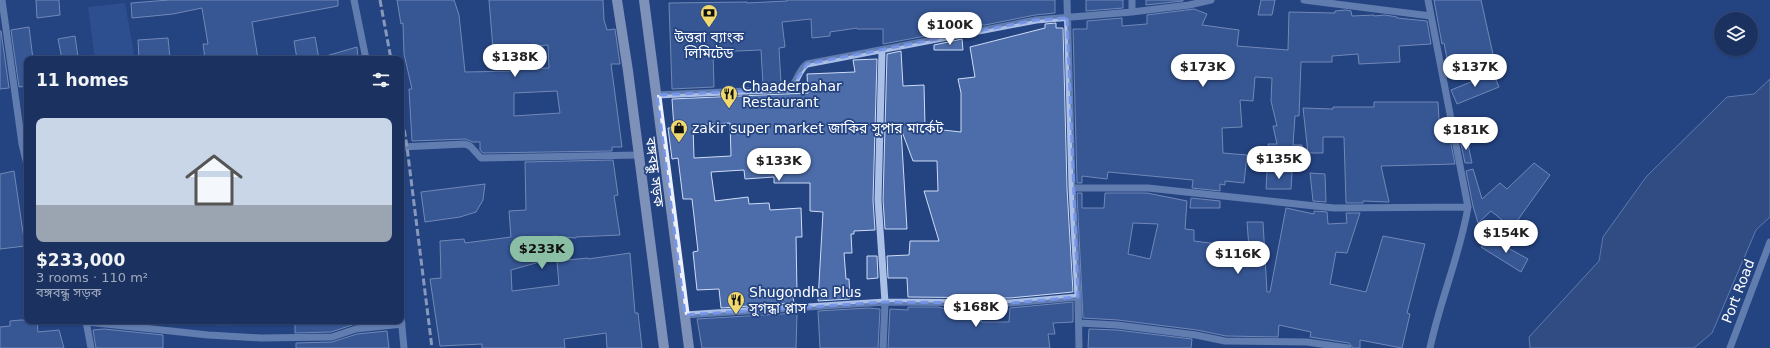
<!DOCTYPE html>
<meta charset="utf-8">
<style>
:root{--surface:#1b3261;--page:#283e6a;--text:#f1f3f6;--muted:#a0aabd;--line:#394d76;--accent:#8abfa5}
body{margin:0;font-family:"DejaVu Sans","Noto Sans Bengali",sans-serif;background:var(--page);color:var(--text);height:100vh;display:flex;flex-direction:column;font-size:15px;white-space:nowrap}
*{box-sizing:border-box;margin:0}
p{font-size:13px;color:var(--muted)}
.icon{flex:none;width:22px;height:22px;fill:none;stroke:currentColor;stroke-width:2;stroke-linecap:round;stroke-linejoin:round}
.map{position:relative;flex:1;overflow:hidden}
.side{position:absolute;left:24px;top:56px;width:380px;height:268px;display:flex;flex-direction:column;background:var(--surface);border-radius:8px;box-shadow:0 1px 3px #0004,0 0 0 1px var(--line)}
.side>*{flex:none}
.fabs{position:absolute;left:1714px;top:12px;display:grid;gap:8px}
.fabs a{display:grid;place-items:center;width:44px;height:44px;border-radius:50%;background:var(--surface);box-shadow:0 1px 3px #0004,0 0 0 1px var(--line);font-size:20px}
.price{position:absolute;translate:-50% -34px;padding:0 9px;border-radius:14px;background:#fff;color:#222;font-size:13px;line-height:26px;filter:drop-shadow(0 1px 2px #0008)}
.price::after{content:'';position:absolute;left:50%;top:24px;width:12px;height:9px;margin-left:-6px;background:inherit;clip-path:polygon(0 0,100% 0,50% 100%)}
.price.on{background:var(--accent);color:#111}
ul{padding:0;list-style:none}
li{display:grid;align-content:center;gap:8px;height:212px;padding:0 12px}
li span{display:grid;place-items:center;height:124px;border-radius:8px;color:#555}
li>.icon{margin-inline-start:auto}
span .icon{width:72px;height:72px;fill:#fffc;stroke-width:1}
li b{font-size:17px}
h2{display:flex;justify-content:space-between;align-items:center;height:48px;padding:0 12px;font-size:17px}
.map>svg:first-child{display:block}
</style>
<div class="map">
<svg width="1770" height="348" viewBox="0 0 1770 348">
<rect width="100%" height="100%" fill="#244381"/>
<path fill="#385c9f" d="M125 3 135 59H95L88 7Z
M216 321H280V323L216 326Z"/>
<path fill="#425886" stroke="#9fbae8" d="M1770 79V217L1756 230 1712 333 1694 348H1530L1529 337 1599 261 1603 237 1646 177 1727 97 1754 94Z"/>
<path fill="#4c6daa" stroke="#cedcf6" fill-rule="evenodd" d="M36 0H59L60 15 37 18Z
M169 0H338V6L252 22 258 59H205L203 44H208L202 8 173 14 132 18 131 3Z
M397 0H454L459 15 465 72 517 71V69L549 68 548 45 493 49 489 0H603L604 20 607 30 615 29 620 64H611L622 147H612V151L483 153 480 150V142H473L465 139 412 141 409 89H412L404 54 403 23 401 24ZM557 91 560 113 514 116V93Z
M787 0H1055V13L1035 15 985 25H962V29L883 44V29H857V28L830 32V36L812 38 811 19 782 22 785 47 779 48 781 84 763 85 761 50 713 52 714 87 672 89 669 3 747 2V3L787 1Z
M1086 0H1123V8L1086 11Z
M1146 0H1183V1L1146 5Z
M1261 0H1275L1272 15H1258Z
M1434 0H1481L1494 59 1449 69 1444 43 1442 44Z
M1194 9 1207 14 1202 25 1239 30 1237 46 1288 50 1289 12 1335 13V11L1346 10 1351 11 1352 16 1374 15V16L1385 15 1397 17V18L1427 21 1431 44 1399 46 1400 62 1359 64 1358 54 1332 56V62H1301L1299 116H1295L1293 145H1302V153L1271 155 1268 144H1277L1273 126H1277L1271 101 1272 78 1255 77 1253 101 1240 100 1242 127 1222 128 1223 153 1247 155 1244 183 1225 181V185L1220 184V191L1192 188 1193 180 1108 172 1107 179 1082 176V183H1077L1073 29H1087V21L1122 18V26L1147 24V15Z
M1056 23V28H1063L1067 188 1073 292 1010 298 908 297 907 278H888L887 256 909 255 910 241H939L924 191H938L937 161H913L901 129 907 229H885L883 200 887 54 901 51 903 86 924 85 925 126 934 125V129L961 132V93L958 79 975 77 970 47 1045 28V24Z
M29 27 33 59H27V86L19 87 11 30Z
M0 31H1L9 88 0 89Z
M75 36 78 57 62 59 58 39Z
M315 37 319 59H297L294 41Z
M168 38 170 59H139L138 40Z
M962 39 963 50H934V45Z
M357 47 358 59H326V56Z
M877 59 873 200 875 230 854 231V234H851L852 253H844L846 279H849L850 299 818 301 823 212 810 211V183H774V177L745 179 744 170 711 172 715 201 748 197 749 204 769 203 770 210 801 208 802 237H796L797 291H792L794 303 721 308 719 289 697 290 693 252 698 251 692 199H683L678 158 672 159 668 128H674L672 99 808 93 807 74 855 72 853 60ZM730 123 731 156 694 158 693 125Z
M1493 73 1499 87 1457 104 1451 90Z
M1374 102H1438L1440 138 1450 139 1455 164 1381 166 1389 202 1363 201V203H1346L1344 137H1323V153H1308L1303 108 1333 109V107H1374Z
M1460 139 1467 140 1472 163H1465Z
M613 160 618 195 614 196 620 235 576 237V238L553 236 554 258 511 270 512 291 559 285 557 261 588 258V259L630 253 635 313H638L642 348H607L606 333 564 339 565 348H482V344L440 346 430 279 441 278 440 241 464 239 465 243 511 237 509 211 526 210 525 162Z
M1534 163 1550 175 1512 228 1491 211 1478 223 1473 206 1466 171 1473 169 1482 199 1500 183 1507 189Z
M14 171 25 246 0 249V174Z
M1267 171 1292 172 1291 189H1266Z
M1310 173 1325 174 1326 202 1313 201Z
M485 184 483 200 476 212 460 217 425 222 421 192Z
M1077 193H1082V208H1104L1105 193H1147L1187 201 1185 229 1194 230V241L1249 248 1247 222H1263L1267 292H1270L1286 208 1314 214V211L1327 212 1328 224 1347 223 1346 213H1360L1347 253 1336 252 1330 284 1366 292 1383 236 1425 244 1407 313 1410 314 1402 348 1360 340V348H1353L1349 343 1310 337 1311 332 1279 325 1278 337 1226 336 1197 330 1118 320 1083 318ZM1133 223 1158 224 1150 259 1128 254Z
M1191 198 1220 201V208H1190Z
M1490 238 1528 259 1521 272 1481 247Z
M867 256H877L878 278 867 279Z
M1073 302V322L1053 323 1055 334H1048L1050 348H888L890 309 908 310V307H938L982 318 981 322H1009L1010 308Z
M869 308 880 309 878 348H820L818 311Z
M797 313 796 348H702L697 319Z
M21 320 37 321 38 332 59 330 64 348H0V327L10 326V321Z
M295 321H383L355 324 331 332 295 333Z
M104 329 163 335V348H96L93 330Z
M1089 329 1117 330 1192 339 1191 348H1088Z
M387 331 389 348H296V343L332 342 357 334Z"/>
<g fill="none" stroke-linecap="round" stroke-linejoin="round">
<path stroke="#abc0e7" stroke-width="7" d="M2 0 22 144 27 165
M354 0 366 59
M1067 0 1072 188 1078 297 1079 348
M1304 0 1431 16
M1428 0 1468 207C1460 255 1440 300 1430 348
M1132 12V0
M882 51 878 200 885 302 883 348
M657 95 790 89C797 82 799 69 807 64L1036 20 1132 12 1189 5 1211 0
M401 147 465 144 470 146 481 158 639 155
M1072 188H1148L1334 208 1468 207
M685 315 885 302 1010 303 1078 297
M401 317 404 348
M86 321 91 348
M87 322 208 335 261 338 332 337 356 329 402 324
M1079 323 1117 325 1196 335 1225 341 1307 342 1348 348
M1730 348 1770 242"/>
<path stroke="#ecf1fd" stroke-width="10" d="M617 0 628 71 664 348
M644 0 689 348"/>
<path stroke="#fff" stroke-width="3" stroke-dasharray="7 3" stroke-linecap="butt" d="M380 0 391 59
M401 110 407 147 432 348"/>
</g>
<path d="M0 0H1770V348H0ZM1067 18 1078 297 1010 303 885 302 685 315 657 95 790 89 807 64 1036 20Z" fill="#244381" fill-opacity=".55" fill-rule="evenodd"/>
<path fill="none" stroke="#7795e8" stroke-width="3" stroke-dasharray="8 5" stroke-linejoin="round" d="M1067 18 1078 297 1010 303 885 302 685 315 657 95 790 89 807 64 1036 20Z"/>
<defs>
<symbol id="bank-pin" viewBox="-11 -11 22 30"><path d="M0 17L-7.5 6A9.5 9.5 0 1 1 7.5 6Z" fill="#f2d96e" stroke="#244381"/><path d="M-6-4H6V4H-6ZM0-2.3a2.3 2.3 0 1 0 0 4.6a2.3 2.3 0 1 0 0-4.6Z" fill="#111"/></symbol>
<symbol id="restaurant-pin" viewBox="-11 -11 22 30"><path d="M0 17L-7.5 6A9.5 9.5 0 1 1 7.5 6Z" fill="#f2d96e" stroke="#244381"/><path d="M-5-6h1v4h1v-4h1v4h1v-4h1v5L-1.5 .5V6h-2V.5L-5-1ZM5-6V6H3V1.5H1.5Q1.5-4 5-6Z" fill="#111"/></symbol>
<symbol id="shop-pin" viewBox="-11 -11 22 30"><path d="M0 17L-7.5 6A9.5 9.5 0 1 1 7.5 6Z" fill="#f2d96e" stroke="#244381"/><path d="M-5-2.5h2.3a2.7 3.5 0 0 1 5.4 0H5L5.5 6h-11ZM-1.5-2.5h3a1.5 2.3 0 0 0-3 0Z" fill="#111"/></symbol>
</defs>
<g fill-rule="evenodd">
<use href="#bank-pin" x="699" y="3" width="20" height="27"/>
<use href="#restaurant-pin" x="719" y="84" width="20" height="27"/>
<use href="#shop-pin" x="669" y="118" width="20" height="27"/>
<use href="#restaurant-pin" x="726" y="290" width="20" height="27"/>
</g>
<g text-anchor="middle" stroke-width="3.5" stroke-linejoin="round" paint-order="stroke">
<g font-size="14" fill="#fff" stroke="#244381" text-anchor="start">
<text x="709" y="42" text-anchor="middle">উত্তরা ব্যাংক<tspan x="709" dy="16">লিমিটেড</tspan></text>
<text x="742" y="91">Chaaderpahar<tspan x="742" dy="16">Restaurant</tspan></text>
<text x="692" y="133">zakir super market জাকির সুপার মার্কেট</text>
<text x="749" y="297">Shugondha Plus<tspan x="749" dy="16">সুগন্ধা প্লাস</tspan></text>
</g>
<g font-size="14" fill="#fff" stroke="#244381">
<text transform="translate(655 172) rotate(83)" y="5">বঙ্গবন্ধু সড়ক</text>
<text transform="translate(1738 291) rotate(-69)" y="5">Port Road</text>
</g>
</g>
</svg>
<div class="fabs">
<a><svg class="icon" aria-label="layers" viewBox="0 0 24 24"><path d="M12 4l9 5-9 5-9-5zM3 14l9 5 9-5"/></svg></a>
</div>
<b class="price" style="left:950px;top:46px">$100K</b>
<b class="price" style="left:515px;top:78px">$138K</b>
<b class="price" style="left:1203px;top:88px">$173K</b>
<b class="price" style="left:1475px;top:88px">$137K</b>
<b class="price" style="left:1466px;top:151px">$181K</b>
<b class="price" style="left:1279px;top:180px">$135K</b>
<b class="price" style="left:779px;top:182px">$133K</b>
<b class="price" style="left:1506px;top:254px">$154K</b>
<b class="price on" style="left:542px;top:270px">$233K</b>
<b class="price" style="left:1238px;top:275px">$116K</b>
<b class="price" style="left:976px;top:328px">$168K</b>
<section class="side">
<h2>11 homes<svg class="icon" aria-label="filters" viewBox="0 0 24 24"><path d="M4 7h16M4 17h16"/><circle cx="9" cy="7" r="2"/><circle cx="15" cy="17" r="2"/></svg></h2>
<ul>
<li><span style="background:linear-gradient(#c9d6e8 70%,#9aa5b1 0)"><svg class="icon" aria-label="home" viewBox="0 0 24 24"><path d="M3 11l9-7 9 7M6 9v11h12V9"/></svg></span><div><b>$233,000</b><p>3 rooms · 110 m²</p><p>বঙ্গবন্ধু সড়ক</p></div></li>
</ul>
</section>
</div>
